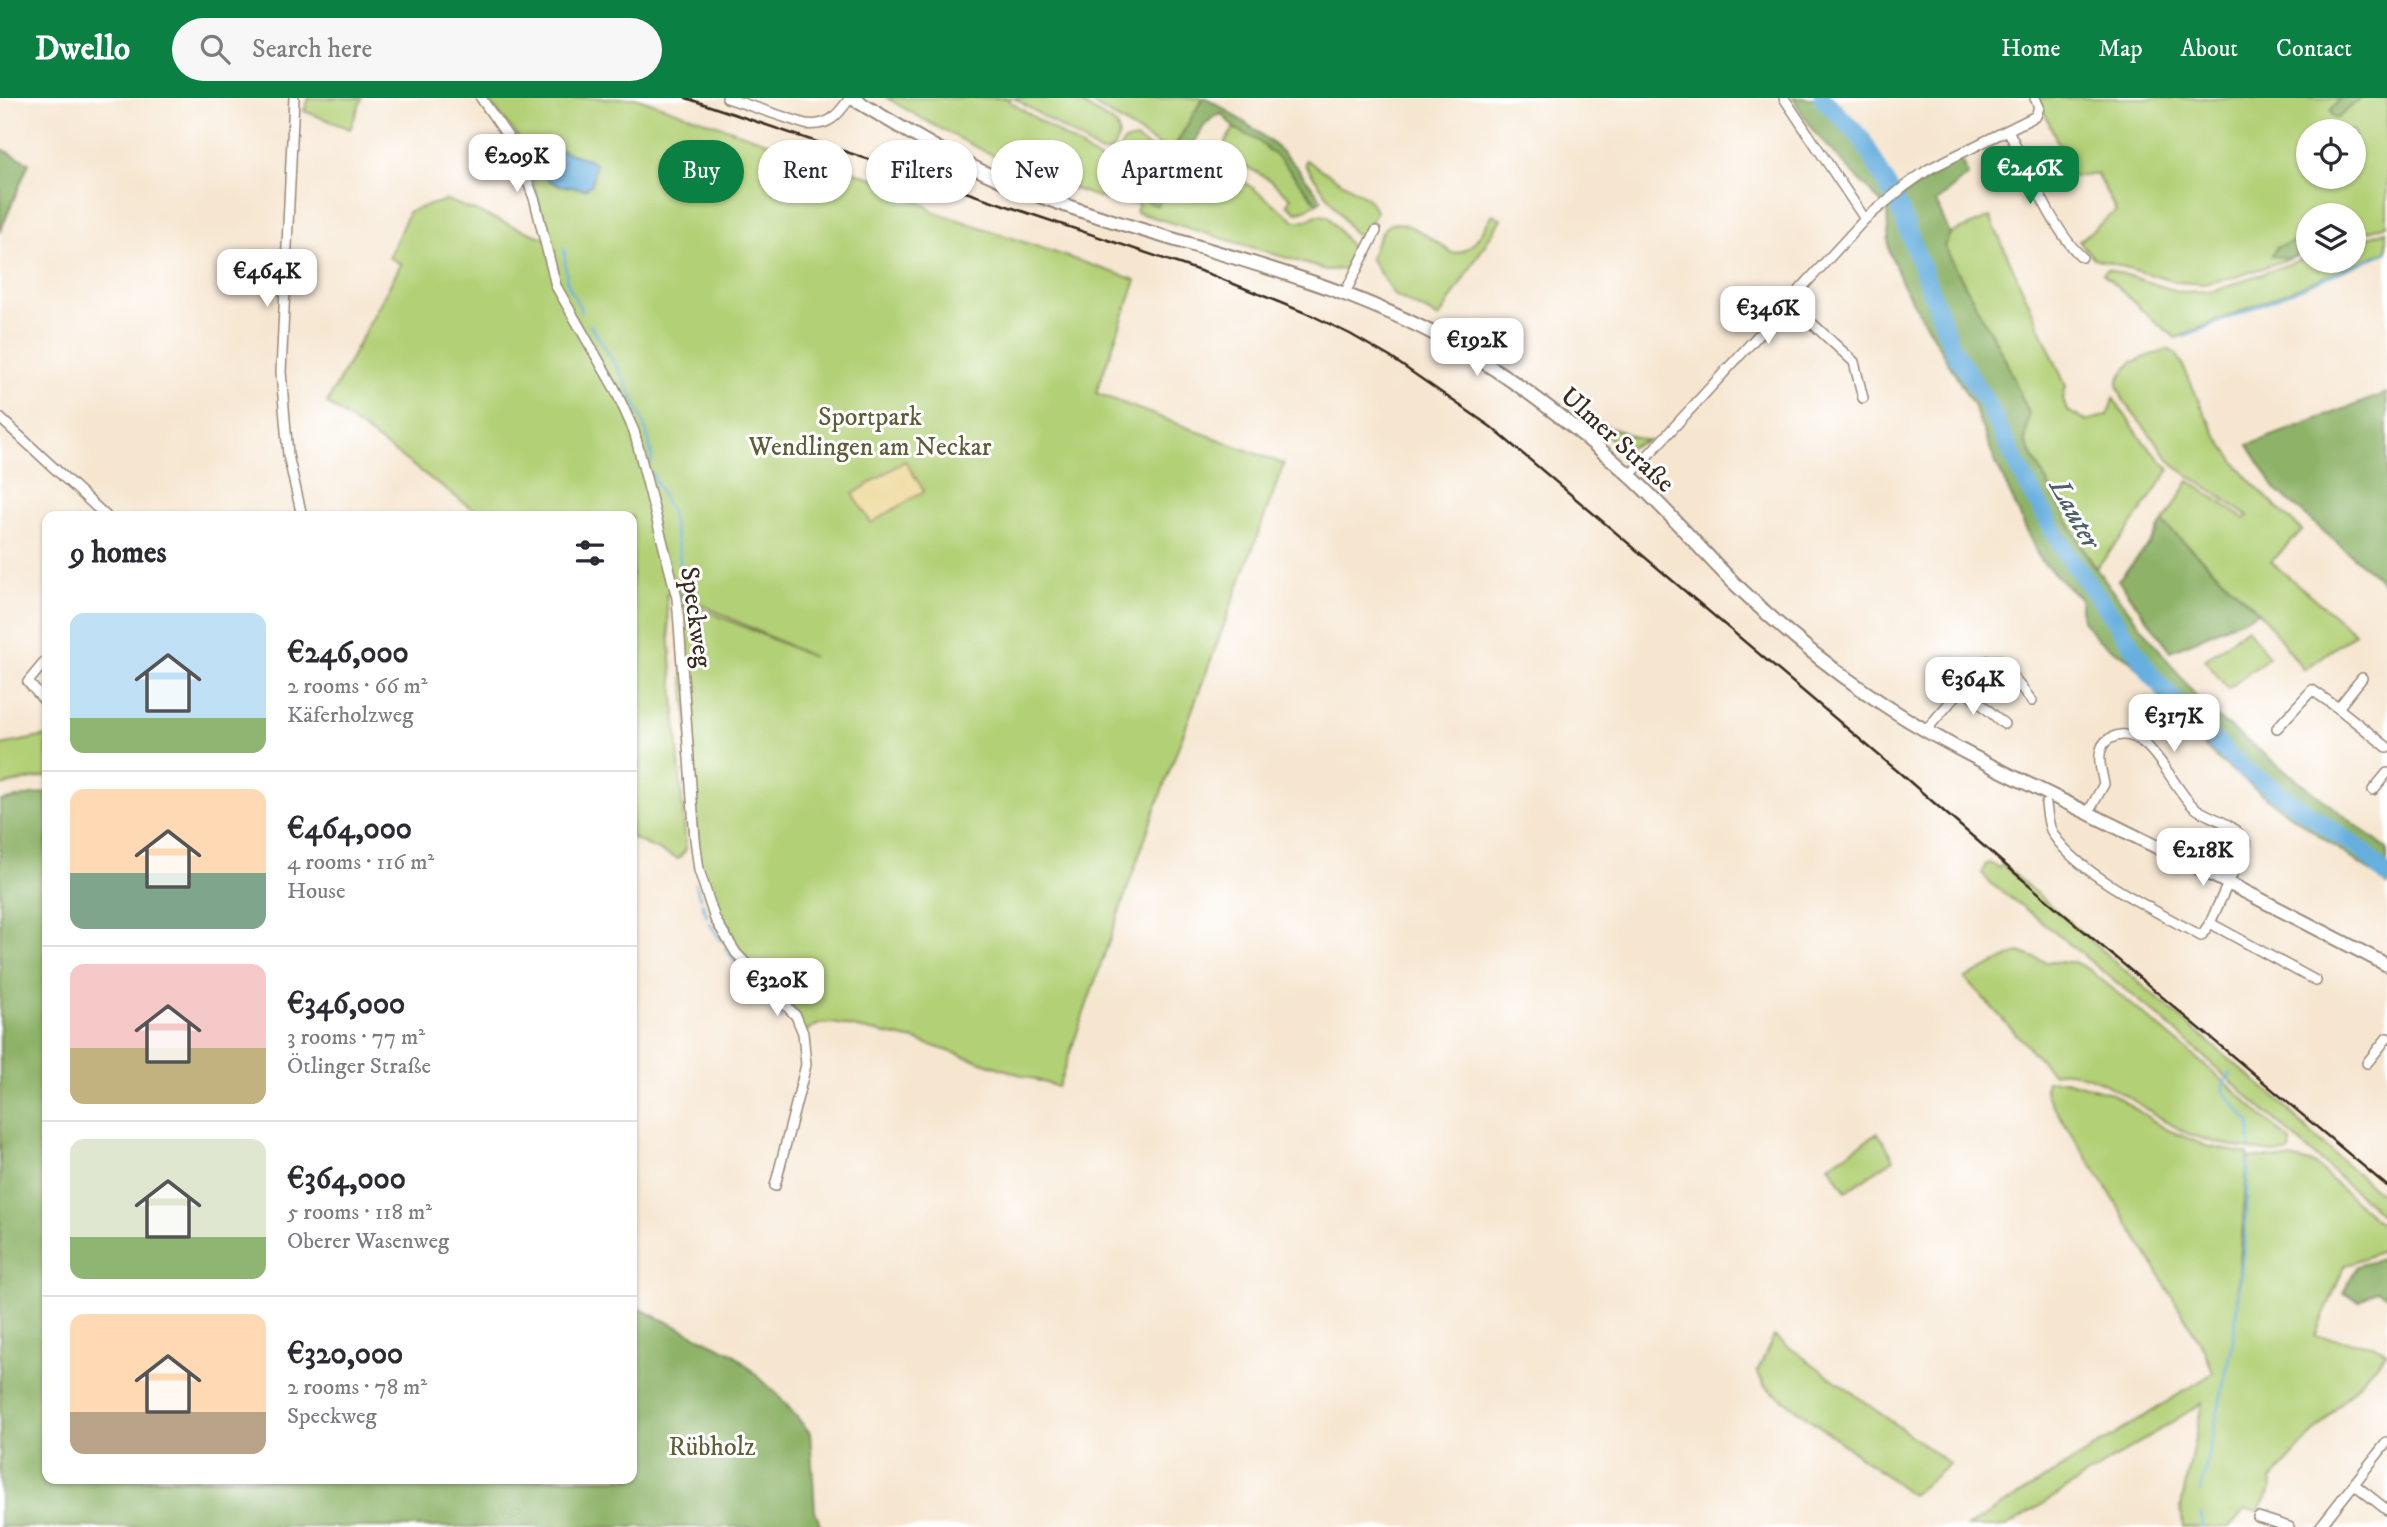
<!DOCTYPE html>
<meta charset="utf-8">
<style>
:root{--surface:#fff;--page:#f7f7f7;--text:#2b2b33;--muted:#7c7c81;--line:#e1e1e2;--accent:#0b8043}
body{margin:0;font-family:"IM FELL DW Pica",serif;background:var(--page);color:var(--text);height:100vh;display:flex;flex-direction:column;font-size:26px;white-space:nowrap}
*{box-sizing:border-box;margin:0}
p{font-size:23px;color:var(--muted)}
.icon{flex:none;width:38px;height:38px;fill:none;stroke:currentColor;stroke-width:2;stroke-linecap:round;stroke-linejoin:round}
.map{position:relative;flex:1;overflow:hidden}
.sheet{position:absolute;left:42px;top:413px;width:595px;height:973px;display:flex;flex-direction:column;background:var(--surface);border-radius:14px;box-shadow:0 2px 5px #0004}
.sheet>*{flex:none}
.hud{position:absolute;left:658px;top:42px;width:665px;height:63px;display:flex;gap:14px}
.fabs{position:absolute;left:2296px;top:21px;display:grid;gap:14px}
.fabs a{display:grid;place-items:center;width:70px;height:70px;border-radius:50%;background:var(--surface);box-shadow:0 2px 5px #0004;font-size:35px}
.price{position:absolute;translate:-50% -60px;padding:0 16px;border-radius:14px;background:#fff;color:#222;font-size:23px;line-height:46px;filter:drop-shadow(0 2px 4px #0008)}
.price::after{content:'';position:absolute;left:50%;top:42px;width:21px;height:16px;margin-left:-10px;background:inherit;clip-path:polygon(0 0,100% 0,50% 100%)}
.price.selected{background:var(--accent);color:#fff}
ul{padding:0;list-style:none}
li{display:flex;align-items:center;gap:21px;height:175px;padding:0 28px}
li+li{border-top:2px solid var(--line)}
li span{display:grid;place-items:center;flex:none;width:196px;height:140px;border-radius:14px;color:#555}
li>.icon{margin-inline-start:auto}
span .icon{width:84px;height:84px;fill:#fffc;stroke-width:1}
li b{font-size:30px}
h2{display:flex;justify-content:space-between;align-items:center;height:84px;padding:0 28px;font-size:30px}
.chip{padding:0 24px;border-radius:32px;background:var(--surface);box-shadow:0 2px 5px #0004;font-size:24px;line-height:63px}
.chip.selected{background:var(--accent);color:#fff}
header{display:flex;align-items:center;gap:42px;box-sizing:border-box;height:98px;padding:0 35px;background:var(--accent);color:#fff}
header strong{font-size:33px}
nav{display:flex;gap:38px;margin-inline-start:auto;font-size:24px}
.search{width:490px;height:63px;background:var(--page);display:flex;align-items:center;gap:18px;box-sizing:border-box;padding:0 24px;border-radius:38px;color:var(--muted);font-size:26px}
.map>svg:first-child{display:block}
</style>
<header>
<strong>Dwello</strong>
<div class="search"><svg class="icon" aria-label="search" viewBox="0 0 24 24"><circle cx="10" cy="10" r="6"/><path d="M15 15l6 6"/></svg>Search here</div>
<nav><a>Home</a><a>Map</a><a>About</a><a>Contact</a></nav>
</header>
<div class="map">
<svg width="2387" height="1429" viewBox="0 0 2387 1429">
<rect width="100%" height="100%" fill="#fff"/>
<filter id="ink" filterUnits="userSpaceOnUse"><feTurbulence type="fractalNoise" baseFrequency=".0143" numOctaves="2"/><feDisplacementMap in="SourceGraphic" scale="14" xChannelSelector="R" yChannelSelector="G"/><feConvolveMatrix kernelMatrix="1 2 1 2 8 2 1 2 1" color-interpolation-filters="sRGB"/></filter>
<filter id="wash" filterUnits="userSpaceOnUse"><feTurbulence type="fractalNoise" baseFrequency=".00686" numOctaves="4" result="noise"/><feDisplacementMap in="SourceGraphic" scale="28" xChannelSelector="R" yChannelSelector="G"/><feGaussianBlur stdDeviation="1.57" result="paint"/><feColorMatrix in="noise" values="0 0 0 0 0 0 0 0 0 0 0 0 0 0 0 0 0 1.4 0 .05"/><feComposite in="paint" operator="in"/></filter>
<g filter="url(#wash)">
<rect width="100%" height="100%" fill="#f6e6d0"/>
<path fill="#b2d076" stroke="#767d4a" stroke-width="2" fill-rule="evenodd" d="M309 0H362L350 31 304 13Z
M486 0H638L893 87 935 114 1136 182 1096 295 1284 366 1156 709 1058 989 915 942 833 925 819 926 803 935 796 918 736 855 715 821 699 772 677 500 813 559 681 497 666 496 686 752 678 761 632 740V418H482L327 305 401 166 389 159 409 113 447 102 549 142 531 77 517 37Z
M887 0H1011L1009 3 1108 67 1125 43 1136 41 1168 60 1144 101 1157 107 1182 63 1198 73 1205 64 1250 88 1296 123H1306L1316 117 1328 118 1356 156 1348 171 1326 172 1136 114 1139 105C1115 107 1099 99 1077 92 1010 68 948 37 887 0Z
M1014 0H1073L1116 27C1122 38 1117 43 1111 53L1101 55Z
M1084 0H1203L1171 55Z
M2038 0H2387V127L2354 138V117H2308V154L2239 178 2204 186 2176 184 2094 160 2079 143 2116 113 2097 76 2073 79ZM2308 33H2354V79H2308Z
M1234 30 1257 42 1282 63 1317 105 1303 113 1297 114 1287 106 1291 100 1269 81 1219 54Z
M1306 62 1366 99 1374 108 1376 115 1368 130 1370 134 1364 139 1359 140 1352 133 1305 66Z
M1493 116 1501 121 1439 220 1394 197 1370 160C1374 151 1378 138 1385 130 1400 113 1438 146 1452 155 1474 155 1482 132 1493 116Z
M1990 119 2066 288 2063 301 2067 313 2087 323 2108 317 2113 300 2143 343 2170 371 2126 435 2096 470 2055 402 2025 344 2029 316 2006 263 1944 148 1950 136Z
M2387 133V153L2176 240 2146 216 2103 175 2107 171 2180 194 2215 193 2308 159V163H2354V144Z
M2168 251 2175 255 2179 260C2189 279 2197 300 2207 320 2229 364 2265 400 2302 432L2271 464 2355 535 2304 572 2259 514 2163 425 2189 383 2245 421 2248 418 2175 368 2124 304 2117 287 2119 280 2132 264Z
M1590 321 1642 342H1650L1625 351 1615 345Z
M2247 530 2269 559 2228 591 2205 562Z
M47 638V678L0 688V647Z
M1990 765 1999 770 2002 766 2201 938 2279 1002 2305 1030 2387 1102V1122L2157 917 2031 815 1990 785 1982 775 1985 767Z
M2019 854 2046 864H2074L2090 872 2225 984 2291 1044 2290 1054C2280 1058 2264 1053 2253 1052 2232 1048 2209 1044 2189 1036 2152 1020 2095 965 2052 975L1965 880Z
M2064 982 2111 995 2166 1031 2206 1048 2248 1056 2237 1204 2242 1160 2249 1059 2299 1062 2314 1066 2387 1132V1151L2345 1167 2315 1238 2373 1247 2387 1254 2271 1382 2272 1389 2258 1413 2246 1411 2230 1429H2183L2181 1409 2202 1305 2006 1429H1968L2213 1275 2205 1253 2110 1095 2046 997 2045 991 2047 983Z
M1878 1035 1894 1061 1846 1093 1829 1067Z
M1774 1238 1950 1366 1912 1397 1765 1288 1757 1274Z"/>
<path fill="#8db267" stroke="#646e42" stroke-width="2" d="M1203 0H1207C1235 18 1264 36 1287 59 1300 72 1311 87 1322 102L1317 105 1282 63 1257 42 1234 30 1222 16 1213 19 1204 28 1157 108 1144 102Z
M1793 0H1833L1852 20 1894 87 1906 96 1960 60 1968 77 1936 104 1950 136 1944 148 2006 263 2029 316 2025 344 2090 463 2206 611 2387 751V788L2371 774 2269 702 2213 657 2163 603 2131 563 2099 542 2082 522 2080 500 2040 462 1996 365 1973 307 1903 187 1889 153 1887 111 1814 34Z
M2340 0H2361L2338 20 2333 19 2330 13Z
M0 50 29 65 0 134Z
M2308 139V154L2288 160 2271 158 2277 149Z
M2387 295V488L2276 392 2248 347Z
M2162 425H2163L2259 514 2171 553 2118 482 2148 448Z
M47 694V1381H632V1203L640 1211 733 1255 779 1298 810 1335 815 1412 821 1429H0V703Z
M2387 1159V1198L2377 1192 2360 1203 2343 1195 2357 1168Z"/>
<path fill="#eeda9e" stroke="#94825e" stroke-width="2" d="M905 363 924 393 871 425 853 396Z"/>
<path fill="#66afde" stroke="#506c7e" stroke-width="2" d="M547 48 590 62 595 66 592 86 585 91 558 87 548 82 539 61 541 49Z"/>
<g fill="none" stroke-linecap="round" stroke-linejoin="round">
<path stroke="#66afde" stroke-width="2.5" d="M564 151 567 184 582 214
M590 227C614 263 651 321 652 365
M2184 239 2387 154
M651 374 671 415 679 454 682 494
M695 785 700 800
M702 805 707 818
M710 825 721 843
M725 850 740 871
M746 876 755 887
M760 893 780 914 782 921
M2231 975 2223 987V993L2251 1026 2249 1049
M2200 1394 2233 1243 2245 1140 2248 1064
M2201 1416 2202 1429"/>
<path stroke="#66afde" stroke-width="18" d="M1822 0 1862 41 1899 109 1954 254 1984 300 2023 378 2067 457 2114 520 2152 578 2200 630 2243 670 2365 755 2387 778"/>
</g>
</g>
<g filter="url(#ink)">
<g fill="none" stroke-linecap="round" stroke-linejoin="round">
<defs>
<path id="street" d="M294 0 281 274 288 357 302 418
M481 0 515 49 535 103 556 188 615 291 634 333 677 500 695 741 699 772 715 821 736 855 796 918 803 935 806 967 775 1088
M727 0 805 26C829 29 837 18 850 0
M1784 0 1865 121
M2008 32C2025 66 2055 136 2082 159
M1345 195 1376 133
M1788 203 1854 264 1863 300
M0 320 106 418
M1630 377 1865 121 1905 88 1929 71 2036 18 2039 9 2035 0
M47 561 28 584 47 606
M1963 590 2004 626
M2338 610 2362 580
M2277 630 2312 592 2338 610 2387 649
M1926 632 1986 563 1999 562 2032 603
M2373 692 2387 675
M2046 706C2047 714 2048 725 2051 732 2072 774 2160 815 2201 838L2210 825 2246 746C2243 742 2240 737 2236 733 2225 722 2206 719 2194 709 2171 690 2148 619 2109 641 2094 650 2101 672 2104 686L2088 715
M2210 825 2316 883
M2367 965 2387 940
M2354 1386 2387 1412
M2258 1419 2289 1429
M2320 1429 2387 1344"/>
<path id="secondary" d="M852 0C908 34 965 69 1026 93 1173 150 1334 173 1470 256 1527 290 1578 331 1627 375 1665 409 1697 448 1733 484 1774 524 1817 560 1864 593 1934 643 2014 679 2092 717 2191 765 2289 816 2387 867"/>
</defs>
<use href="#street" stroke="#988877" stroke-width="12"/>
<use href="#secondary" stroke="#988877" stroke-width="16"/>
<use href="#street" stroke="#fff" stroke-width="9"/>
<use href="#secondary" stroke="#fff" stroke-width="12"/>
<path stroke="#3b2a1e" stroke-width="2.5" d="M686 0 1209 176 1313 218 1350 236 1390 259 1491 329 1901 676 2003 765 2387 1088"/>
</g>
</g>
<g text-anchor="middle" stroke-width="6" stroke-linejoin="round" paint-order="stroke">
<g font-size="26" fill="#5f5c38" stroke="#fff">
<text x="870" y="327">Sportpark<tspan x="870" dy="30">Wendlingen am Neckar</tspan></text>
<text x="712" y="1357">Rübholz</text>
</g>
<g font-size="26" fill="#3b2a1e" stroke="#fff">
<text transform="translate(1618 341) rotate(42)" y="9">Ulmer Straße</text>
<text transform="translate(697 519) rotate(82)" y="9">Speckweg</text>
</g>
<g font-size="28" font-style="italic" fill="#4c5f6b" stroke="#fff">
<text transform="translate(2076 415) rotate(61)" y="10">Lauter</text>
</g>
</g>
</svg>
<div class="fabs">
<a><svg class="icon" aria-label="locate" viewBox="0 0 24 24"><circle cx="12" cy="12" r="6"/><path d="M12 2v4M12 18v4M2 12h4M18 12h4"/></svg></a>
<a><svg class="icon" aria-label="layers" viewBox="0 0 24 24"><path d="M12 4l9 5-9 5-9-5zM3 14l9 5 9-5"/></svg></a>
</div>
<b class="price" style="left:517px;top:96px">€209K</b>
<b class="price selected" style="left:2030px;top:108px">€246K</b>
<b class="price" style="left:267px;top:211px">€464K</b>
<b class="price" style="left:1768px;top:248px">€346K</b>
<b class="price" style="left:1477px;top:280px">€192K</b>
<b class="price" style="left:1973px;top:619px">€364K</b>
<b class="price" style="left:2174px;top:656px">€317K</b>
<b class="price" style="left:2203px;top:790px">€218K</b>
<b class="price" style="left:777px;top:920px">€320K</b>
<div class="hud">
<a class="chip selected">Buy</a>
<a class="chip">Rent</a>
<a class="chip">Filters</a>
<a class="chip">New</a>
<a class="chip">Apartment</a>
</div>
<section class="sheet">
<h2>9 homes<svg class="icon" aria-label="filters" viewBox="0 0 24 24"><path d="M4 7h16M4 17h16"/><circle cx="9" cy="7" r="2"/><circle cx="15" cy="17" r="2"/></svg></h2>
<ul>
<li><span style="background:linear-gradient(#bfe0f5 75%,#8fb573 0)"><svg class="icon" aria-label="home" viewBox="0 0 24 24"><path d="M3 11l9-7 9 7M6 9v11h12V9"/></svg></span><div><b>€246,000</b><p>2 rooms · 66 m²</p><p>Käferholzweg</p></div></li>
<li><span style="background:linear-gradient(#ffd9b3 60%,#7fa58c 0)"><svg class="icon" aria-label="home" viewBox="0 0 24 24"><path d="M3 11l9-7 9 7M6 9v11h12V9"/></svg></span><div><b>€464,000</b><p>4 rooms · 116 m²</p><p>House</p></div></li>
<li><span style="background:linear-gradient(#f6c9c9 60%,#c2b280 0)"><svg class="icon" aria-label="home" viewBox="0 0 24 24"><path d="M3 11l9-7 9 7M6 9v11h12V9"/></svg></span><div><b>€346,000</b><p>3 rooms · 77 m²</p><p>Ötlinger Straße</p></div></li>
<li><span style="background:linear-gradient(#dfe7d0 70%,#8fb573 0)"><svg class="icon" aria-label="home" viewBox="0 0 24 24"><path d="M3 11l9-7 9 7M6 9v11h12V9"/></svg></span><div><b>€364,000</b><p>5 rooms · 118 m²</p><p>Oberer Wasenweg</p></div></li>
<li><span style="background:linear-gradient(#ffd9b3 70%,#b9a48a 0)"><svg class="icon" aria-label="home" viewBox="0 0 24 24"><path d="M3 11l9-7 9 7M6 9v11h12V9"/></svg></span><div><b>€320,000</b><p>2 rooms · 78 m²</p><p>Speckweg</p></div></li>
</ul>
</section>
</div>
